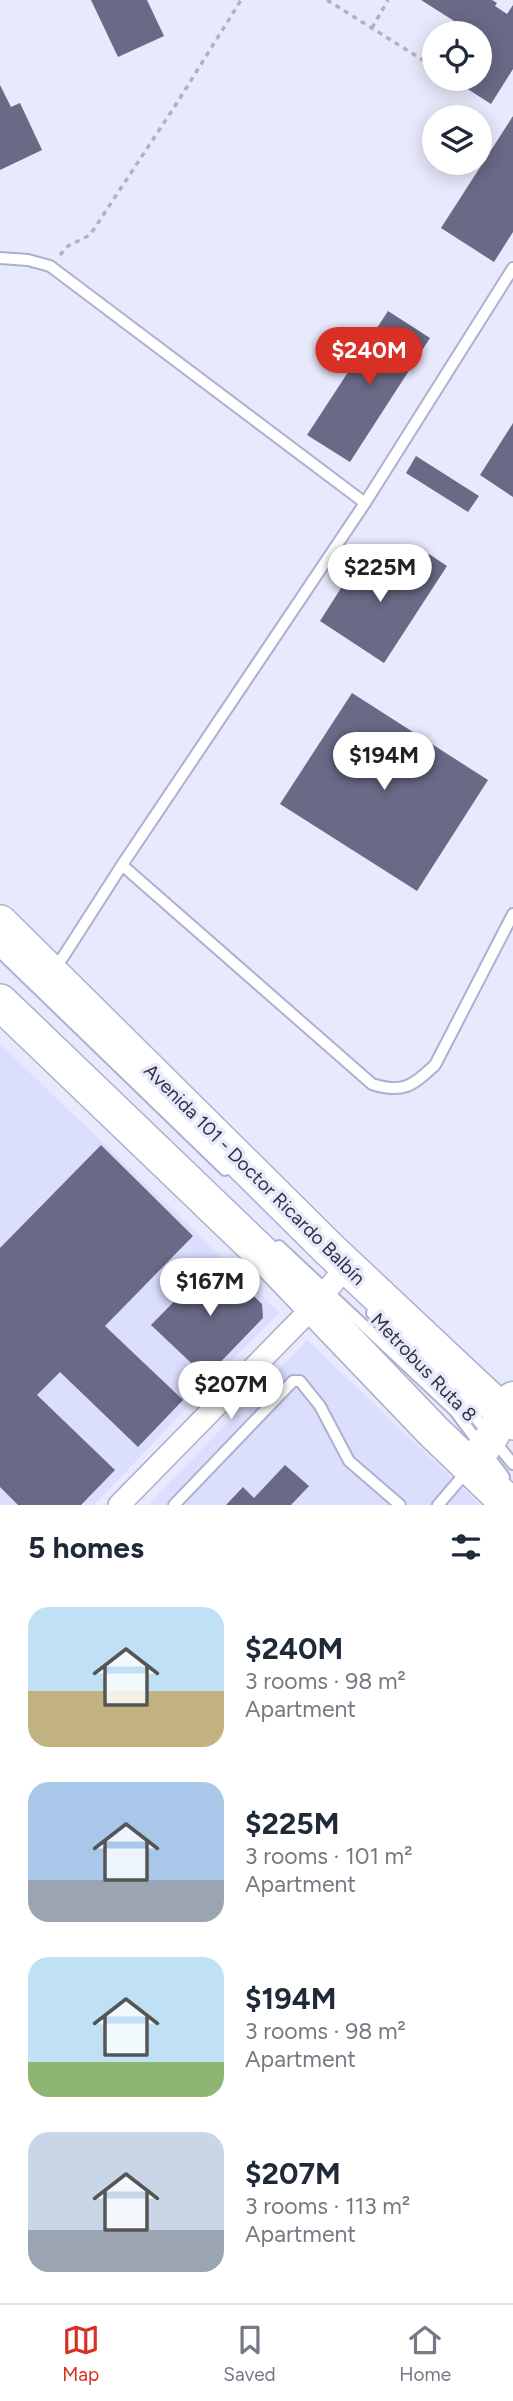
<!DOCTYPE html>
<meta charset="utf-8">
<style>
:root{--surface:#fff;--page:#f6f6f7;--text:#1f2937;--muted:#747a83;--line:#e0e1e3;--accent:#d93025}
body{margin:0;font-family:Figtree,sans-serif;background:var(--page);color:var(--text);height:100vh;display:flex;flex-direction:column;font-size:26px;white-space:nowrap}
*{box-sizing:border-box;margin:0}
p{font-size:23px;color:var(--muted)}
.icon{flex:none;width:38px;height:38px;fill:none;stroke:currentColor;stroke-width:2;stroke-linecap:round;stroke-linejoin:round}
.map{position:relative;height:1505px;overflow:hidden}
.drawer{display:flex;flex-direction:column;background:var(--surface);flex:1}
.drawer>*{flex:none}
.controls{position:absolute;left:422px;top:21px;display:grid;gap:14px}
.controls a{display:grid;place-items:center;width:70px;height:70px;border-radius:50%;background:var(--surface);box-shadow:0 4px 18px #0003;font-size:35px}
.price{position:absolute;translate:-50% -60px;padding:0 16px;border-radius:24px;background:#fff;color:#222;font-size:23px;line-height:46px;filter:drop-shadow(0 2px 4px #0008)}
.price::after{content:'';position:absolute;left:50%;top:42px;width:21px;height:16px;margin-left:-10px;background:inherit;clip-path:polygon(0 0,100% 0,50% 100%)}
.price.selected{background:var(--accent);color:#fff}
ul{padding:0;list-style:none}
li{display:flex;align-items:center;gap:21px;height:175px;padding:0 28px}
li span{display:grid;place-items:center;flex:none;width:196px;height:140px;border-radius:21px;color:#555}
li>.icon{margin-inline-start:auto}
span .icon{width:84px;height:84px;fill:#fffc;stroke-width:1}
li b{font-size:30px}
h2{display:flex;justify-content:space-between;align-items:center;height:84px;padding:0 28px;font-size:30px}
.tab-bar{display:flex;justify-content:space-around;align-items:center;height:98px;border-top:2px solid var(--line);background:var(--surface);font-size:19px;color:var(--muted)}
.tab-bar a{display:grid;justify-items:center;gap:4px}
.tab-bar .selected{color:var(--accent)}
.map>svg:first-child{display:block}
</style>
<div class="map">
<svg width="513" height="1505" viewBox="0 0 513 1505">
<rect width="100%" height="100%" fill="#e7e9fc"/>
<path fill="#dbdefd" d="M0 1044 279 1312 94 1505H0Z
M307 1340 480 1505H148Z"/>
<path fill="#686a86" d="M91 0H147L164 36 118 57Z
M421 0H492L497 3 495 6 507 14 513 5V69L491 104 452 79H480V33H473Z
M0 85 11 107 20 103 42 150 0 170Z
M513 116V232L494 262 441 228Z
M388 311 430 338 350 462 307 435Z
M513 423V497L480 475Z
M416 456 479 496 468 512 406 473Z
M364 552 411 582 429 554 447 566 384 663 320 621Z
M352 693 488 780 417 891 280 804Z
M101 1145 193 1236 105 1326 183 1400 138 1447 60 1372 37 1395 115 1470 81 1505H18L0 1487V1248Z
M216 1259 262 1304 263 1318 206 1377 151 1325Z
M285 1465 309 1486 291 1505H226L243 1487 254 1498Z"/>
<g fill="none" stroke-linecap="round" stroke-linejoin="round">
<defs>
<path id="lane" d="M0 258 28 260 50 266 365 503
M122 865 372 1084C403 1094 412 1086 435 1065L513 914
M0 952 225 1170
M51 970 63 957 122 865 365 503 513 268
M279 1246 455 1411 504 1477
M372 1313 462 1401 513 1464
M174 1505 293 1381H300L320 1406 349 1461 400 1505
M438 1505 468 1470"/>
<path id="street" d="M119 1505 313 1307 347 1266"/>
<path id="secondary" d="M470 1467 491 1438 513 1398"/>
<path id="primary" d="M0 923 330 1250 513 1422
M0 1002 275 1266 433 1431 510 1505"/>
</defs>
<use href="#lane" stroke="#adb0ce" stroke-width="14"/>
<use href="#street" stroke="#adb0ce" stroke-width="24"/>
<use href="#secondary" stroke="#adb0ce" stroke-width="35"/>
<use href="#primary" stroke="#adb0ce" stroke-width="38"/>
<path stroke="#b0b1c2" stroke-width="3.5" stroke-dasharray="5 5" stroke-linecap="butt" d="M327 0 434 67
M372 28 388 0
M60 255 68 246 90 235 175 106 241 0"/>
<use href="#lane" stroke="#fff" stroke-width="10"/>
<use href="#street" stroke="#fff" stroke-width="21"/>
<use href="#secondary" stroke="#fff" stroke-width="32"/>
<use href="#primary" stroke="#fff" stroke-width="35"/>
</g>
<g text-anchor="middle" stroke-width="7" stroke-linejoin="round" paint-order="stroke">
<g font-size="19" fill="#32333f" stroke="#e7e9fc">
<text transform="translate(255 1174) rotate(45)" y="7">Avenida 101 - Doctor Ricardo Balbín</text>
<text transform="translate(424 1367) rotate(46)" y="7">Metrobus Ruta 8</text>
</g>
</g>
</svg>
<div class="controls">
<a><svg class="icon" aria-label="locate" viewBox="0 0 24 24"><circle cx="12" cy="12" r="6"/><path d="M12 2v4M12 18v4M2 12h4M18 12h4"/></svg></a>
<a><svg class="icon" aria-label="layers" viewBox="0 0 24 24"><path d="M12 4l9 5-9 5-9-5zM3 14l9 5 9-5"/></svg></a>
</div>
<b class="price selected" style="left:369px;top:387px">$240M</b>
<b class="price" style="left:380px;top:604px">$225M</b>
<b class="price" style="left:384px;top:792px">$194M</b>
<b class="price" style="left:210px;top:1318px">$167M</b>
<b class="price" style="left:231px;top:1421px">$207M</b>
</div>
<section class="drawer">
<h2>5 homes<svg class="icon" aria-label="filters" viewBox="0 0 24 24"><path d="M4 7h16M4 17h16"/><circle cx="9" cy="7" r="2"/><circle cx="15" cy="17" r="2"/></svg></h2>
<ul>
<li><span style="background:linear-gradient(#bfe0f5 60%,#c2b280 0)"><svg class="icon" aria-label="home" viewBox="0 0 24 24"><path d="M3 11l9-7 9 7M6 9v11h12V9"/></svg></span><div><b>$240M</b><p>3 rooms · 98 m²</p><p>Apartment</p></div></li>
<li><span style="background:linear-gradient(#a9c7e8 70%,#9aa5b1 0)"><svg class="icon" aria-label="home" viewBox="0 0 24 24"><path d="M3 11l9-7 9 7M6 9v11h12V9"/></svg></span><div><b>$225M</b><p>3 rooms · 101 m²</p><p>Apartment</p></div></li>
<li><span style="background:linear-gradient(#bfe0f5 75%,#8fb573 0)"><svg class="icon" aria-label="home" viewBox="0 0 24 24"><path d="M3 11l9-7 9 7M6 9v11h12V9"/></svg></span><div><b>$194M</b><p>3 rooms · 98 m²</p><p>Apartment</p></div></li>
<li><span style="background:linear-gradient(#c9d6e8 70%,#9aa5b1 0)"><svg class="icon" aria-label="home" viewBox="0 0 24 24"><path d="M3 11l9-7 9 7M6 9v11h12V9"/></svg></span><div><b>$207M</b><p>3 rooms · 113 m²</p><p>Apartment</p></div></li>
</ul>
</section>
<nav class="tab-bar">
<a class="selected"><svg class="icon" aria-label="map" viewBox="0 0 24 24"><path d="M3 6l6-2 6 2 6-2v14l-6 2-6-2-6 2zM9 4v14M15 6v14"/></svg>Map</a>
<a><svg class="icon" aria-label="saved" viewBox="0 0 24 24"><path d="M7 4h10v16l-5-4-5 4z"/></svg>Saved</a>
<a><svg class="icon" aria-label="home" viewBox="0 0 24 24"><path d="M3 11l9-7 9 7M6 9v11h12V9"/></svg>Home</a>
</nav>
